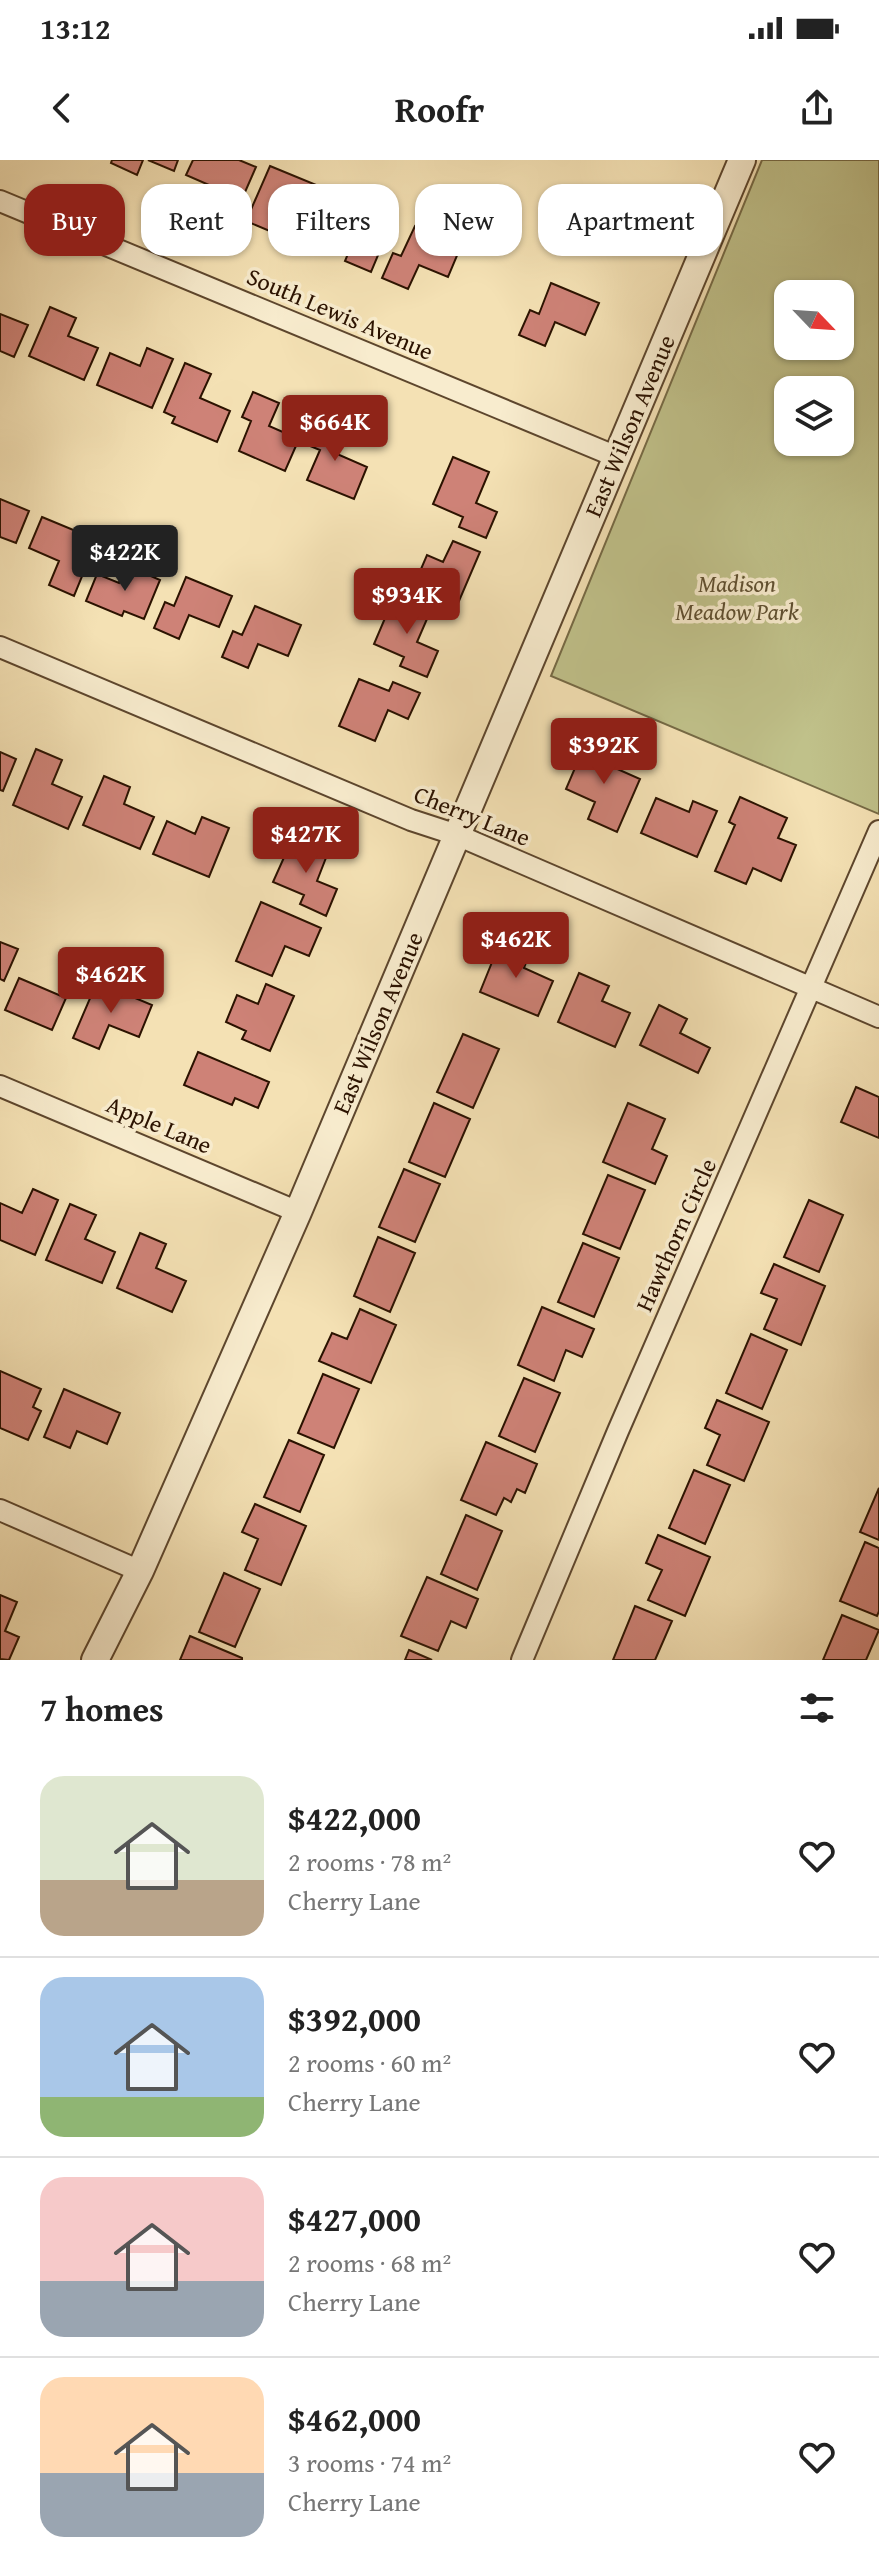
<!DOCTYPE html>
<meta charset="utf-8">
<style>
:root{--surface:#fff;--page:#f2f2f2;--text:#222;--muted:#767676;--line:#e0e0e0;--accent:#8f2418}
body{margin:0;font-family:"Gentium Book Plus",serif;background:var(--page);color:var(--text);height:100vh;display:flex;flex-direction:column;font-size:30px;white-space:nowrap}
*{box-sizing:border-box;margin:0}
p{font-size:26px;color:var(--muted)}
.icon{flex:none;width:44px;height:44px;fill:none;stroke:currentColor;stroke-width:2;stroke-linecap:round;stroke-linejoin:round}
.map{position:relative;height:1500px;overflow:hidden}
.drawer{display:flex;flex-direction:column;background:var(--surface);flex:1}
.drawer>*{flex:none}
.hud{position:absolute;left:24px;top:24px;width:832px;height:72px;display:flex;gap:16px}
.needle{width:52px;rotate:115deg}
.fabs{position:absolute;left:774px;top:120px;display:grid;gap:16px}
.fabs a{display:grid;place-items:center;width:80px;height:80px;border-radius:16px;background:var(--surface);box-shadow:0 2px 6px #0004;font-size:40px}
.price{position:absolute;translate:-50% -68px;padding:0 18px;border-radius:8px;background:var(--accent);color:#fff;font-size:26px;line-height:52px;filter:drop-shadow(0 2px 4px #0008)}
.price::after{content:'';position:absolute;left:50%;top:48px;width:24px;height:18px;margin-left:-12px;background:inherit;clip-path:polygon(0 0,100% 0,50% 100%)}
.price.active{background:#222;color:#fff}
ul{padding:0;list-style:none}
li{display:flex;align-items:center;gap:24px;height:200px;padding:0 40px}
li+li{border-top:2px solid var(--line)}
li span{display:grid;place-items:center;flex:none;width:224px;height:160px;border-radius:24px;color:#555}
li>.icon{margin-inline-start:auto}
span .icon{width:96px;height:96px;fill:#fffc;stroke-width:1}
li b{font-size:34px}
h2{display:flex;justify-content:space-between;align-items:center;height:96px;padding:0 40px;font-size:34px}
.chip{padding:0 28px;border-radius:24px;background:var(--surface);box-shadow:0 2px 6px #0004;font-size:28px;line-height:72px}
.chip.active{background:var(--accent);color:#fff}
.status{display:flex;justify-content:space-between;align-items:center;height:56px;padding:0 40px;background:var(--surface);direction:ltr}
.status svg{height:22px;fill:currentColor}
header{display:flex;justify-content:space-between;align-items:center;height:104px;padding:0 40px;background:var(--surface);font-size:36px;font-weight:700}
.map>svg:first-child{display:block}
</style>
<div class="status"><b>13:12</b><svg viewBox="0 0 49 12"><path d="M0 12V9h3v3zM5 12V6h3v6zM10 12V3h3v9zM15 12V0h3v12zM26 1h20v11H26zM47 4h2v5h-2z"/></svg></div>
<header><svg class="icon" aria-label="back" viewBox="0 0 24 24"><path d="M15 5l-7 7 7 7"/></svg>Roofr<svg class="icon" aria-label="share" viewBox="0 0 24 24"><path d="M12 15V3M7 8l5-5 5 5M5 13v7h14v-7"/></svg></header>
<div class="map">
<svg width="879" height="1500" viewBox="0 0 879 1500">
<rect width="100%" height="100%" fill="#f4e1b4"/>
<filter id="stains"><feTurbulence type="fractalNoise" baseFrequency=".0025" numOctaves="4"/><feColorMatrix values="0 0 0 0 .2 0 0 0 0 .09 0 0 0 0 .02 0 0 0 .5 -.17"/></filter>
<radialGradient id="worn" r=".72"><stop offset=".6" stop-color="#630" stop-opacity="0"/><stop offset="1" stop-color="#630" stop-opacity=".3"/></radialGradient>
<path fill="#c0c18a" stroke="#766a45" stroke-width="2" fill-rule="evenodd" d="M762 0H879V654L551 516ZM788 134H840V186H788ZM788 230H840V282H788Z"/>
<path fill="#ce8277" stroke="#2b1200" stroke-width="2" d="M112 0H143L137 15 111 3Z
M148 0H178L174 11Z
M193 0H239L256 7 235 55 209 44 216 28 186 15Z
M270 6 326 29 312 61 282 48 272 72 246 61Z
M335 40 391 64 371 112 345 101 352 84 322 72Z
M415 66 461 86 448 117 419 105 408 129 382 118 393 93 401 96Z
M551 123 599 143 585 175 555 162 545 186 519 175 530 150 539 154Z
M50 147 76 158 68 176 98 188 84 220 29 196Z
M0 154 28 165 14 197 0 191Z
M147 188 173 199 152 248 97 225 110 193 140 206Z
M185 203 211 214 200 238 230 251 217 282 172 263 175 257 164 252Z
M253 232 279 243 269 266 299 279 285 311 239 291 251 261 242 257Z
M321 260 347 271 337 294 367 307 354 339 307 320 320 290 310 286Z
M453 297 489 312 476 343 497 352 486 378 459 367 463 357 433 344Z
M0 339 29 351 16 383 0 377Z
M42 357 88 376 76 405 85 409 74 436 49 425 59 401 29 388Z
M453 381 480 392 456 448 412 430 427 395 443 402Z
M126 405 160 420 144 459 124 451 122 456 86 441 97 414 119 423Z
M186 417 232 436 219 467 189 455 179 479 154 468 165 442 174 446Z
M394 437 430 452 417 482 438 491 427 517 400 506 404 497 374 484Z
M255 446 301 465 288 496 258 484 248 508 222 497 233 471 242 475Z
M359 519 389 531 393 522 420 533 408 559 388 550 375 581 339 566Z
M600 583 622 592 615 608 640 619 617 672 588 659 595 642 566 629 581 594 592 599Z
M36 589 62 600 52 624 82 637 68 669 13 645Z
M0 592 16 599 3 631 0 630Z
M104 616 130 627 124 644 154 657 140 689 83 665Z
M740 637 787 658 778 678 796 685 781 721 753 708 746 724 715 711 735 665 729 662Z
M656 638 689 652 693 641 717 651 697 697 641 673Z
M202 657 229 668 209 717 153 694 167 661 195 674Z
M294 675 329 690 317 721 337 729 326 756 300 744 304 735 273 722Z
M261 742 321 768 309 796 285 786 272 816 236 801Z
M501 780 530 792 524 808 553 821 538 856 480 832Z
M0 782 18 789 4 821 0 819Z
M579 813 609 826 602 841 630 853 615 887 558 862Z
M19 818 66 838 52 870 5 850Z
M97 822 152 845 139 877 109 865 99 889 73 878Z
M266 824 294 836 270 891 242 879 246 871 226 862 237 835 258 844Z
M659 845 687 859 680 873 710 888 698 913 640 885Z
M463 874 499 889 473 948 437 932Z
M198 892 269 922 258 948 235 938 232 945 184 925Z
M856 927 879 937V978L841 962Z
M434 943 470 959 445 1017 409 1002Z
M628 943 665 959 652 989 667 996 655 1024 603 1002Z
M404 1009 440 1024 415 1082 379 1067Z
M608 1015 645 1030 620 1089 583 1074Z
M33 1029 58 1040 35 1095 0 1080V1043L22 1053Z
M809 1040 843 1055 819 1112 784 1097Z
M70 1044 96 1055 85 1079 115 1092 102 1123 46 1100Z
M140 1073 166 1084 156 1108 186 1121 172 1152 117 1128Z
M378 1077 415 1093 390 1152 354 1136Z
M583 1083 619 1098 594 1157 558 1142Z
M774 1104 825 1126 801 1185 764 1169 777 1139 761 1133Z
M542 1147 594 1169 582 1197 566 1190 554 1221 518 1205Z
M360 1149 396 1165 371 1223 319 1201 332 1173 347 1179Z
M751 1174 787 1190 762 1249 726 1233Z
M0 1211 41 1229 33 1247 41 1251 28 1280 0 1268Z
M323 1214 359 1229 334 1288 298 1273Z
M524 1218 560 1233 535 1292 499 1276Z
M64 1229 120 1253 107 1284 77 1271 70 1288 44 1277Z
M717 1240 769 1262 744 1321 707 1305 720 1275 705 1268Z
M289 1280 324 1295 300 1352 264 1337Z
M486 1282 537 1304 525 1333 517 1329 511 1342 504 1338 496 1355 461 1340Z
M694 1310 730 1325 705 1384 669 1368Z
M879 1328V1380L860 1372Z
M255 1344 306 1366 281 1425 245 1410 258 1379 242 1372Z
M466 1355 502 1371 477 1430 441 1414Z
M658 1375 710 1397 685 1456 648 1440 662 1410 646 1403Z
M865 1382 879 1388V1451L877 1456 840 1441Z
M224 1413 260 1429 235 1487 199 1472Z
M427 1417 478 1439 466 1468 451 1461 438 1491 401 1476Z
M0 1435 17 1442 5 1471 19 1477 9 1500 0 1499Z
M635 1446 672 1461 655 1500H613Z
M842 1455 879 1470 866 1500H823Z
M190 1476 242 1498V1500H180Z
M409 1490 432 1500H405Z"/>
<g fill="none" stroke-linecap="round" stroke-linejoin="round">
<defs>
<path id="minor" d="M0 41 617 297
M0 487 411 660 457 675 879 857
M0 926 298 1052
M0 1350 140 1411
M522 1500 618 1271 879 671"/>
<path id="tertiary" d="M95 1500 140 1411 298 1052 742 0"/>
</defs>
<use href="#minor" stroke="#5d462d" stroke-width="24"/>
<use href="#tertiary" stroke="#5d462d" stroke-width="30"/>
<use href="#minor" stroke="#f8ecce" stroke-width="20"/>
<use href="#tertiary" stroke="#f8ecce" stroke-width="26"/>
</g>
<g text-anchor="middle" stroke-width="7" stroke-linejoin="round" paint-order="stroke">
<g font-size="24" fill="#2b1200" stroke="#f8ecce">
<text transform="translate(340 154) rotate(23)" y="8">South Lewis Avenue</text>
<text transform="translate(630 266) rotate(-67)" y="8">East Wilson Avenue</text>
<text transform="translate(472 656) rotate(22)" y="8">Cherry Lane</text>
<text transform="translate(378 863) rotate(-67)" y="8">East Wilson Avenue</text>
<text transform="translate(159 965) rotate(23)" y="8">Apple Lane</text>
<text transform="translate(676 1075) rotate(-66)" y="8">Hawthorn Circle</text>
</g>
<g font-size="24" font-style="italic" fill="#5f4f30" stroke="#f8ecce">
<text x="737" y="432">Madison<tspan x="737" dy="28">Meadow Park</tspan></text>
</g>
</g>
<rect width="100%" height="100%" filter="url(#stains)"/>
<rect width="100%" height="100%" fill="url(#worn)"/>
</svg>
<div class="fabs">
<a><svg class="needle" viewBox="-14 -14 28 28"><path d="M0-13l5 13h-10z" fill="#e53935"/><path d="M0 13l5-13h-10z" fill="#767676"/></svg></a>
<a><svg class="icon" aria-label="layers" viewBox="0 0 24 24"><path d="M12 4l9 5-9 5-9-5zM3 14l9 5 9-5"/></svg></a>
</div>
<b class="price" style="left:335px;top:303px">$664K</b>
<b class="price active" style="left:125px;top:433px">$422K</b>
<b class="price" style="left:407px;top:476px">$934K</b>
<b class="price" style="left:604px;top:626px">$392K</b>
<b class="price" style="left:306px;top:715px">$427K</b>
<b class="price" style="left:516px;top:820px">$462K</b>
<b class="price" style="left:111px;top:855px">$462K</b>
<div class="hud">
<a class="chip active">Buy</a>
<a class="chip">Rent</a>
<a class="chip">Filters</a>
<a class="chip">New</a>
<a class="chip">Apartment</a>
</div>
</div>
<section class="drawer">
<h2>7 homes<svg class="icon" aria-label="filters" viewBox="0 0 24 24"><path d="M4 7h16M4 17h16"/><circle cx="9" cy="7" r="2"/><circle cx="15" cy="17" r="2"/></svg></h2>
<ul>
<li><span style="background:linear-gradient(#dfe7d0 65%,#b9a48a 0)"><svg class="icon" aria-label="home" viewBox="0 0 24 24"><path d="M3 11l9-7 9 7M6 9v11h12V9"/></svg></span><div><b>$422,000</b><p>2 rooms · 78 m²</p><p>Cherry Lane</p></div><svg class="icon" aria-label="heart" viewBox="0 0 24 24"><path d="M12 20l-8-8c-3-5 5-10 8-4 3-6 11-1 8 4z"/></svg></li>
<li><span style="background:linear-gradient(#a9c7e8 75%,#8fb573 0)"><svg class="icon" aria-label="home" viewBox="0 0 24 24"><path d="M3 11l9-7 9 7M6 9v11h12V9"/></svg></span><div><b>$392,000</b><p>2 rooms · 60 m²</p><p>Cherry Lane</p></div><svg class="icon" aria-label="heart" viewBox="0 0 24 24"><path d="M12 20l-8-8c-3-5 5-10 8-4 3-6 11-1 8 4z"/></svg></li>
<li><span style="background:linear-gradient(#f6c9c9 65%,#9aa5b1 0)"><svg class="icon" aria-label="home" viewBox="0 0 24 24"><path d="M3 11l9-7 9 7M6 9v11h12V9"/></svg></span><div><b>$427,000</b><p>2 rooms · 68 m²</p><p>Cherry Lane</p></div><svg class="icon" aria-label="heart" viewBox="0 0 24 24"><path d="M12 20l-8-8c-3-5 5-10 8-4 3-6 11-1 8 4z"/></svg></li>
<li><span style="background:linear-gradient(#ffd9b3 60%,#9aa5b1 0)"><svg class="icon" aria-label="home" viewBox="0 0 24 24"><path d="M3 11l9-7 9 7M6 9v11h12V9"/></svg></span><div><b>$462,000</b><p>3 rooms · 74 m²</p><p>Cherry Lane</p></div><svg class="icon" aria-label="heart" viewBox="0 0 24 24"><path d="M12 20l-8-8c-3-5 5-10 8-4 3-6 11-1 8 4z"/></svg></li>
</ul>
</section>
